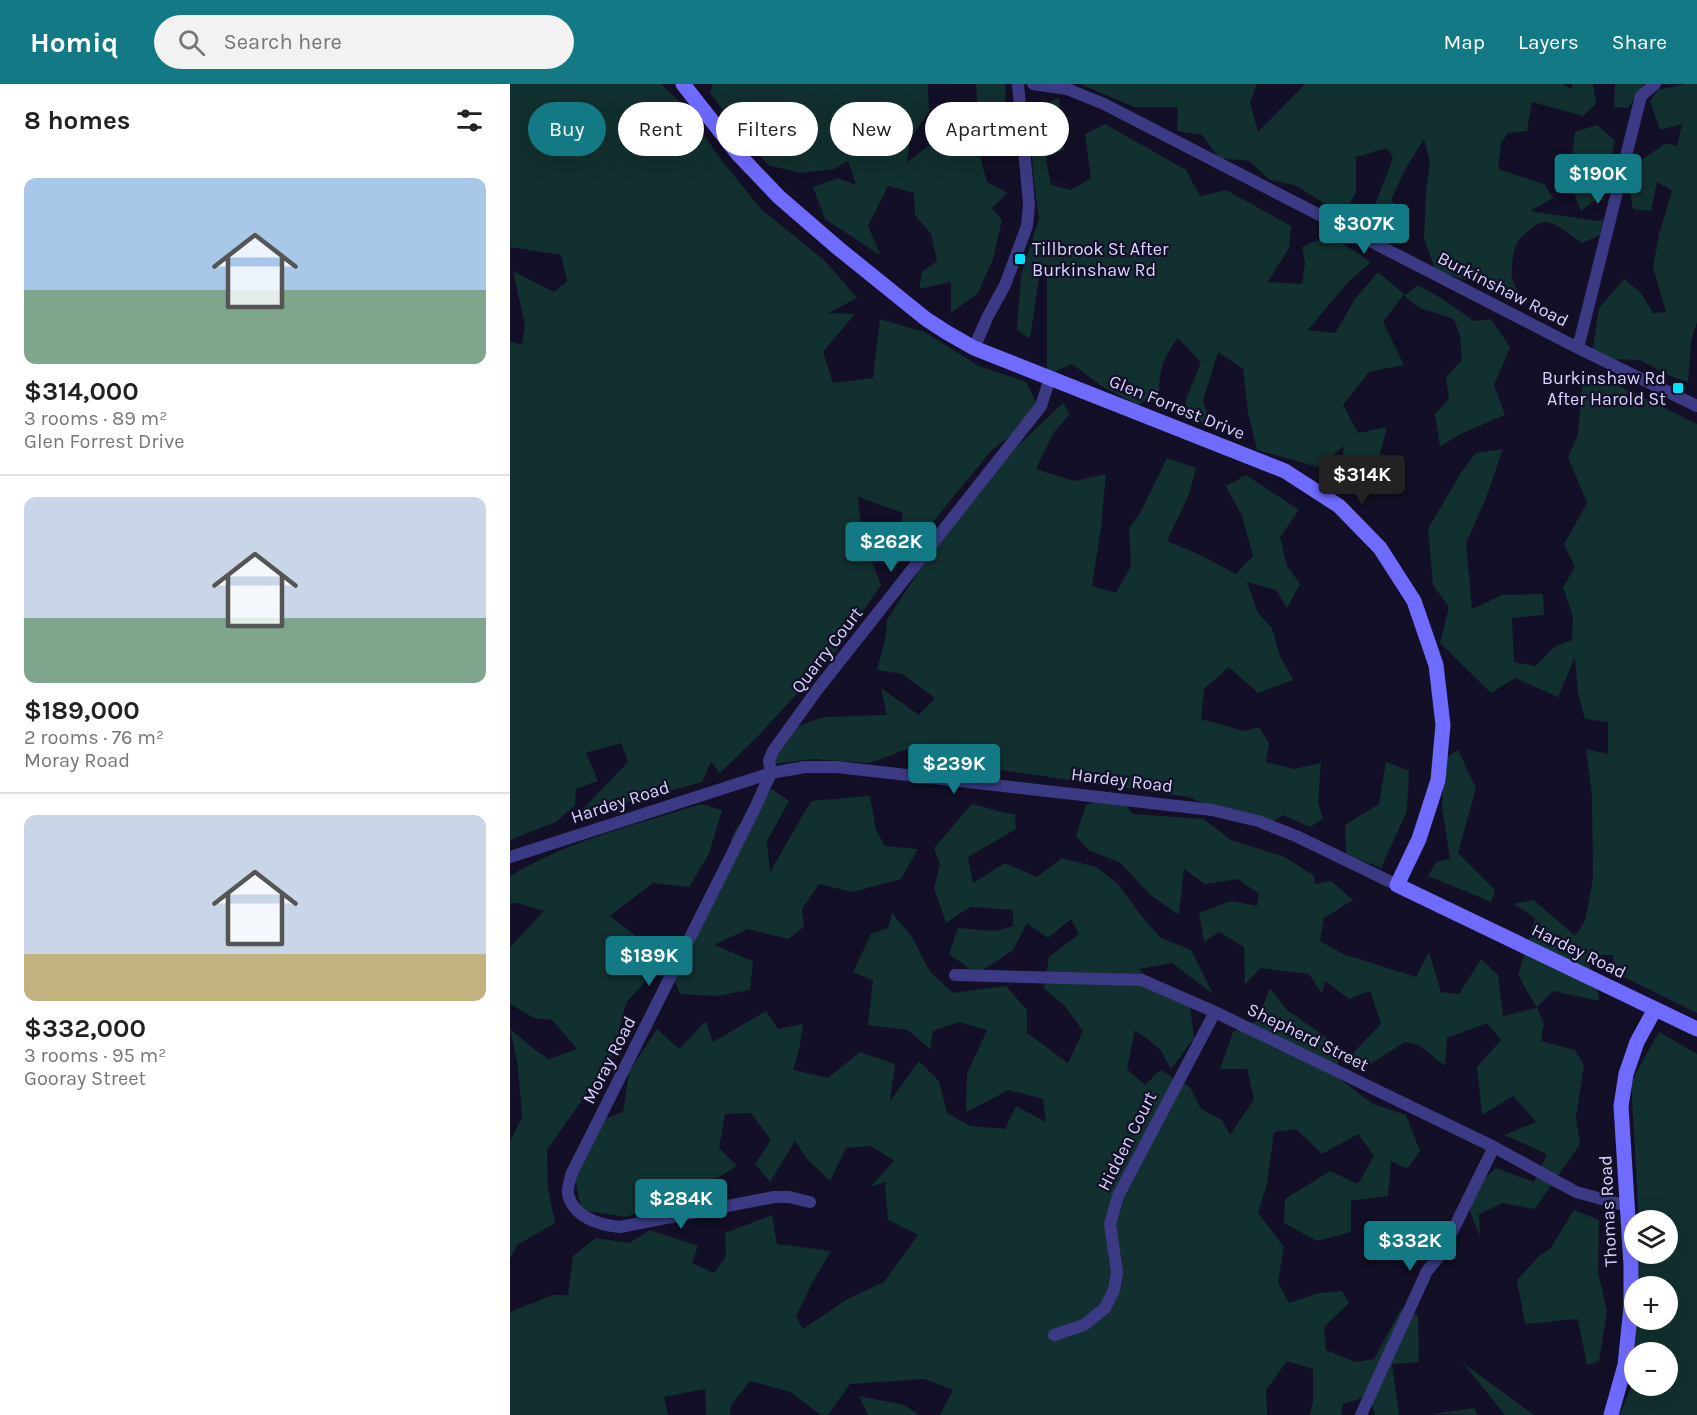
<!DOCTYPE html>
<meta charset="utf-8">
<style>
:root{--surface:#fff;--page:#f2f2f2;--text:#222;--muted:#767676;--line:#e0e0e0;--accent:#137a85}
body{margin:0;font-family:Karla,sans-serif;background:var(--page);color:var(--text);height:100vh;display:flex;flex-direction:column;font-size:22px;white-space:nowrap}
*{box-sizing:border-box;margin:0}
p{font-size:20px;color:var(--muted)}
.icon{flex:none;width:33px;height:33px;fill:none;stroke:currentColor;stroke-width:2;stroke-linecap:round;stroke-linejoin:round}
.map{position:relative;flex:1;overflow:hidden}
.drawer{display:flex;flex-direction:column;background:var(--surface);width:510px}
.drawer>*{flex:none}
.hud{position:absolute;left:18px;top:18px;width:570px;height:54px;display:flex;gap:12px}
.fabs{position:absolute;left:1114px;top:1126px;display:grid;gap:12px}
.fabs a{display:grid;place-items:center;width:54px;height:54px;border-radius:50%;background:var(--surface);box-shadow:0 6px 24px #0002;font-size:30px}
.price{position:absolute;translate:-50% -51px;padding:0 14px;border-radius:6px;background:var(--accent);color:#fff;font-size:20px;line-height:39px;filter:drop-shadow(0 2px 3px #0008)}
.price::after{content:'';position:absolute;left:50%;top:36px;width:18px;height:14px;margin-left:-9px;background:inherit;clip-path:polygon(0 0,100% 0,50% 100%)}
.price.on{background:#222;color:#fff}
ul{padding:0;list-style:none}
li{display:grid;align-content:center;gap:12px;height:318px;padding:0 24px}
li+li{border-top:2px solid var(--line)}
li span{display:grid;place-items:center;height:186px;border-radius:12px;color:#555}
li>.icon{margin-inline-start:auto}
span .icon{width:108px;height:108px;fill:#fffc;stroke-width:1}
li b{font-size:26px}
h2{display:flex;justify-content:space-between;align-items:center;height:72px;padding:0 24px;font-size:26px}
.tag{padding:0 21px;border-radius:27px;background:var(--surface);box-shadow:0 6px 24px #0002;font-size:21px;line-height:54px}
.tag.on{background:var(--accent);color:#fff}
header{display:flex;align-items:center;gap:36px;box-sizing:border-box;height:84px;padding:0 30px;background:var(--accent);color:#fff}
header strong{font-size:28px}
nav{display:flex;gap:33px;margin-inline-start:auto;font-size:21px}
.search{width:420px;height:54px;background:var(--page);display:flex;align-items:center;gap:15px;box-sizing:border-box;padding:0 21px;border-radius:33px;color:var(--muted);font-size:22px}
main{display:flex;flex:1;min-height:0}
.map>svg:first-child{display:block}
</style>
<header>
<strong>Homiq</strong>
<div class="search"><svg class="icon" aria-label="search" viewBox="0 0 24 24"><circle cx="10" cy="10" r="6"/><path d="M15 15l6 6"/></svg>Search here</div>
<nav><a>Map</a><a>Layers</a><a>Share</a></nav>
</header>
<main>
<section class="drawer">
<h2>8 homes<svg class="icon" aria-label="filters" viewBox="0 0 24 24"><path d="M4 7h16M4 17h16"/><circle cx="9" cy="7" r="2"/><circle cx="15" cy="17" r="2"/></svg></h2>
<ul>
<li><span style="background:linear-gradient(#a9c7e8 60%,#7fa58c 0)"><svg class="icon" aria-label="home" viewBox="0 0 24 24"><path d="M3 11l9-7 9 7M6 9v11h12V9"/></svg></span><div><b>$314,000</b><p>3 rooms · 89 m²</p><p>Glen Forrest Drive</p></div></li>
<li><span style="background:linear-gradient(#c9d6e8 65%,#7fa58c 0)"><svg class="icon" aria-label="home" viewBox="0 0 24 24"><path d="M3 11l9-7 9 7M6 9v11h12V9"/></svg></span><div><b>$189,000</b><p>2 rooms · 76 m²</p><p>Moray Road</p></div></li>
<li><span style="background:linear-gradient(#c9d6e8 75%,#c2b280 0)"><svg class="icon" aria-label="home" viewBox="0 0 24 24"><path d="M3 11l9-7 9 7M6 9v11h12V9"/></svg></span><div><b>$332,000</b><p>3 rooms · 95 m²</p><p>Gooray Street</p></div></li>
</ul>
</section>
<div class="map">
<svg width="1187" height="1331" viewBox="0 0 1187 1331">
<rect width="100%" height="100%" fill="#130f26"/>
<path fill="#12302f" fill-rule="evenodd" d="M0 0H151L170 18 213 78 251 125 315 177 347 214 318 229 345 230 313 268 323 299 363 294 370 235 414 248 469 282 516 298 528 323 524 332 480 368 382 488 393 429 348 413 352 452 371 501 326 567 249 651 210 689 201 678 192 698 66 732 118 678 111 659 76 669 88 697 66 705 65 721 46 738 0 756V257L12 261 15 241 3 187 44 208 57 197 51 171 0 163Z
M202 0H418L419 28 400 55 397 78 421 60 440 63 467 62 477 98 498 109 482 124 492 136 483 175 468 209 441 229V198L409 205 412 188 427 177 421 150 405 131 404 109 378 102 358 142 371 172 315 135 303 103 328 94 346 101 338 77 324 85 291 89 258 81 226 44 200 9Z
M466 0H495L496 31 480 22 495 48 482 65 469 42Z
M570 0H747L740 19 748 48 795 0H1053L1061 5 1063 0H1083L1086 20 1073 32 1022 18 1017 47 998 49 991 59 988 85 1034 100 1043 114 1020 127 1088 137 1093 135 1090 151 1072 159C1062 153 1046 138 1036 138 1027 137 1011 152 1007 159 1003 166 1001 184 1002 192 1002 201 1012 213 1016 221L987 205 926 187 914 155 916 108 920 78 914 55 896 84 881 116 891 127 876 150 862 129 883 74 877 64 846 73V108L834 131 784 101 760 96 739 77 709 74 692 51 667 47 668 23H624Z
M1105 0H1134L1118 24 1104 23Z
M1175 0H1187V238L1181 257 1178 298 1160 292 1130 276 1100 275 1082 270 1089 224 1114 195 1131 209 1143 229 1156 228 1143 183 1149 150 1162 107 1147 98 1141 127 1123 125 1115 87 1156 59 1167 62 1172 40 1150 46 1140 17 1148 6Z
M549 14 554 66 536 73 541 101 561 106 581 94 575 50 595 40 676 86 690 112 716 106 781 142 779 164 758 198 792 200 795 179 792 163 819 151 861 178 838 198 798 246 825 249 845 215 868 188 894 210 873 238 894 281 859 288 833 321 848 349 877 343 865 390 830 397 834 362 808 383 747 366 738 328 733 285 708 268 693 317 701 340 674 335 676 315 691 278 668 254C654 270 649 288 649 309L628 321 593 303 562 280 537 291V195L531 179 520 255 507 246 511 191 529 135 523 91 521 33 533 21Z
M1087 41 1105 57 1099 82 1098 106 1071 127 1059 97 1065 48Z
M908 201 934 216 964 237 981 235 1000 263 984 301 995 331 950 350 930 363 925 330 939 315 936 293 952 276 950 252 944 235 910 224 894 212Z
M1073 291 1088 295 1089 292 1187 340V929L1104 888 1103 871H1077L1090 917 1043 907 1027 923 1034 940 1031 957 1065 966 1074 981 1066 1033 1070 1060 1025 1125 993 1119 969 1130 970 1152 954 1113 986 1084 1024 1098 1037 1070 994 1051 1026 1038 1003 1012 972 1031 967 983 991 956 977 939 937 954 935 982 909 961 895 958 854 984 838 974 871 940 860 907 839 915 815 897 812 910 799 890 751 884 735 900 734 863 709 848 694 858 689 829 721 817 747 822 749 810 728 795 695 800 674 785 669 831 639 810 611 779 578 766 566 752 576 721 606 709 623 730 694 735 721 756 775 773 804 792 805 800 821 797 843 816 814 834 810 857 833 870 906 893 919 868 931 908 949 910 971 875 988 891 993 932 1027 924 1008 891 1025 834 1004 820 1024 816 1065 852 1075 837 1083 794 1082 711 1076 665 1098 670V638L1075 635 1068 609 1065 573 1048 613 1005 594 981 609 930 559 939 523 923 501 918 445 952 387 966 369 993 365 976 414 956 459 962 525 992 511 1033 510 1034 531 1002 534 1004 578 1026 582 1044 563 1062 556 1063 533 1053 503 1065 483 1054 460 1077 419 1058 373 1068 351Z
M553 319 560 330 544 348 526 385 564 397 596 390 591 444 582 502 606 509 621 482 619 444 629 431 657 374 686 384 679 410 657 457 690 471 726 490 743 472 732 432 716 402 736 391 789 426 770 453 777 482 790 500 777 524 766 506 737 498 748 529 762 544 770 572 783 596 748 609 719 583 694 605 691 635 734 647 749 643 759 660 756 678 784 685 811 679 808 718 813 735 800 743 773 731 755 743 678 713 427 677 406 662 359 679 304 675 264 680 279 646 313 633 377 631 371 604 409 631 425 614 392 590 367 586 376 551 377 536 427 459 501 368Z
M948 666 966 704 948 769 985 806 981 818 918 792 926 778 940 775 932 723 934 675Z
M876 678 899 687 897 727 871 784 836 770 835 741 869 720Z
M262 705 279 717 257 757 260 788 301 717 360 712 366 746 375 762 408 765 391 795 342 808 309 800 292 825 294 843 278 855 238 845 204 861 243 877 240 906 206 912 170 910 160 885 214 778 224 748 250 712Z
M191 720 212 726 199 770 179 803 143 799 100 832 131 856 148 853 149 882 116 919 102 973 37 1066 38 1105 45 1139 7 1161 0 1175V1057L12 1034 8 982 0 945 25 966 39 975 67 965 42 936 24 934 0 920V863L34 827 6 819H0V792C59 756 126 741 191 720Z
M462 720C479 723 487 729 505 730L506 745 458 773 463 799 495 779 527 793 552 774 586 783 608 800 633 834 651 854 681 866 703 910 662 879 629 885 647 903 679 914 684 954 661 985 650 965 625 946 617 985 635 1001 650 986 680 1003 691 1025 712 1036 720 1051 744 1015 737 985H710L723 948 747 937 760 904 777 926 813 951 829 968 827 993 863 1020 896 1031 910 1067 897 1085 881 1077 878 1112 841 1117V1148L807 1157 774 1139 775 1115 820 1087 848 1100 864 1072 848 1050 812 1070 786 1045 764 1048 757 1100 748 1129 774 1163 768 1198 779 1219 809 1209 832 1207 839 1219 814 1243 816 1266 846 1278 864 1275 891 1225 908 1232 909 1278 882 1280 889 1331H865L859 1312 833 1320 831 1331H800L803 1317V1285L777 1277 756 1306 757 1331H430L443 1306 414 1295 340 1300 318 1331H311L280 1308 240 1297 221 1321 220 1331H196L195 1305 154 1313 158 1331H0V1228L43 1211H58L63 1172 86 1154 119 1159 140 1146 188 1162 182 1179 204 1189 216 1172 215 1149 262 1131 267 1160 321 1167 302 1199 286 1233 293 1245 336 1216 374 1198 408 1151 378 1136 375 1098 360 1103 384 1077 361 1062 336 1064 320 1097 298 1076 285 1057 260 1098 245 1080 261 1056 241 1029 215 1030 209 1064 227 1082 194 1102 116 1133 71 1126 65 1093 91 1036 113 1028 119 988 147 945 169 965 196 937 203 958 256 927 268 945 293 940 289 966 283 986 318 994 350 968 385 980 380 1017 409 977 429 997 437 1029 460 1042 495 1045 506 1022 536 1038 533 1015 499 1006 456 1028 457 990 477 946 449 938 423 947 420 965 398 946 358 941 363 896 343 888 361 850 378 844 382 829 402 853 420 888 443 909 496 902 517 926V949L558 979 573 947 555 922 534 904 539 873 569 850 561 835 538 854 517 839 503 866 467 890 439 870 448 844 485 847 503 842V826L460 823 436 839 424 804 430 780 424 764Z
M1149 948 1187 970V1331H1109L1121 1304 1126 1236H1158V1203H1128L1130 1170H1158V1137H1129L1121 998ZM1125 1269H1158V1302H1125Z
M1064 1126 1089 1136 1088 1188 1097 1227 1089 1277 1077 1281 1068 1235 1015 1240 1007 1196 1029 1172 1040 1165Z
M953 1279 1024 1331H995Z
M349 1312 394 1321 409 1331H358Z
M964 1324 968 1331 921 1330Z"/>
<g fill="none" stroke-linecap="round" stroke-linejoin="round">
<path stroke="#3d3a85" stroke-width="12" d="M523 0 557 5 594 20 1068 264 1187 322
M464 264 477 234 495 201 517 142 519 120 508 0
M1068 264 1131 12 1145 0
M0 773 261 689 295 683H327L702 726 748 737 786 752 887 801
M445 891 632 896 705 928 984 1063 1066 1108 1117 1122
M300 1118 279 1113H264L110 1143C89 1141 63 1133 58 1110 57 1104 60 1097 61 1091L245 724 261 689 259 677 263 667 307 606 531 322 540 294
M544 1251 574 1241 595 1224 604 1206 607 1188 600 1140 608 1112 705 928
M851 1331 917 1187 931 1170 984 1063"/>
<path stroke="#6f6bff" stroke-width="15" d="M173 0 228 70 269 113 328 164 416 235 436 248 464 264 775 387 829 422 870 464 904 517 926 581 933 641 928 696 909 755 887 801 1187 945
M1101 1331 1115 1281 1121 1223V1181L1111 1022 1116 990 1127 958 1145 925"/>
</g>
<g fill="#00e5ff" stroke="#130f26" stroke-width="2">
<rect x="504" y="169" width="12" height="12" rx="3"/>
<rect x="1162" y="298" width="12" height="12" rx="3"/>
</g>
<g text-anchor="middle" stroke-width="4.5" stroke-linejoin="round" paint-order="stroke">
<g font-size="18" fill="#d9d4ff" stroke="#130f26" text-anchor="start">
<text x="522" y="171">Tillbrook St After<tspan x="522" dy="21">Burkinshaw Rd</tspan></text>
<text x="1156" y="300" text-anchor="end">Burkinshaw Rd<tspan x="1156" dy="21">After Harold St</tspan></text>
</g>
<g font-size="18" fill="#d9d4ff" stroke="#130f26">
<text transform="translate(993 205) rotate(27)" y="6">Burkinshaw Road</text>
<text transform="translate(667 323) rotate(22)" y="6">Glen Forrest Drive</text>
<text transform="translate(317 566) rotate(-52)" y="6">Quarry Court</text>
<text transform="translate(612 696) rotate(7)" y="6">Hardey Road</text>
<text transform="translate(110 718) rotate(-18)" y="6">Hardey Road</text>
<text transform="translate(1069 867) rotate(26)" y="6">Hardey Road</text>
<text transform="translate(798 953) rotate(26)" y="6">Shepherd Street</text>
<text transform="translate(99 976) rotate(-63)" y="6">Moray Road</text>
<text transform="translate(617 1057) rotate(-63)" y="6">Hidden Court</text>
<text transform="translate(1098 1127) rotate(-93)" y="6">Thomas Road</text>
</g>
</g>
</svg>
<div class="fabs">
<a><svg class="icon" aria-label="layers" viewBox="0 0 24 24"><path d="M12 4l9 5-9 5-9-5zM3 14l9 5 9-5"/></svg></a>
<a>+</a>
<a>−</a>
</div>
<b class="price" style="left:1088px;top:121px">$190K</b>
<b class="price" style="left:854px;top:171px">$307K</b>
<b class="price on" style="left:852px;top:422px">$314K</b>
<b class="price" style="left:381px;top:489px">$262K</b>
<b class="price" style="left:444px;top:711px">$239K</b>
<b class="price" style="left:139px;top:903px">$189K</b>
<b class="price" style="left:171px;top:1146px">$284K</b>
<b class="price" style="left:900px;top:1188px">$332K</b>
<div class="hud">
<a class="tag on">Buy</a>
<a class="tag">Rent</a>
<a class="tag">Filters</a>
<a class="tag">New</a>
<a class="tag">Apartment</a>
</div>
</div>
</main>
